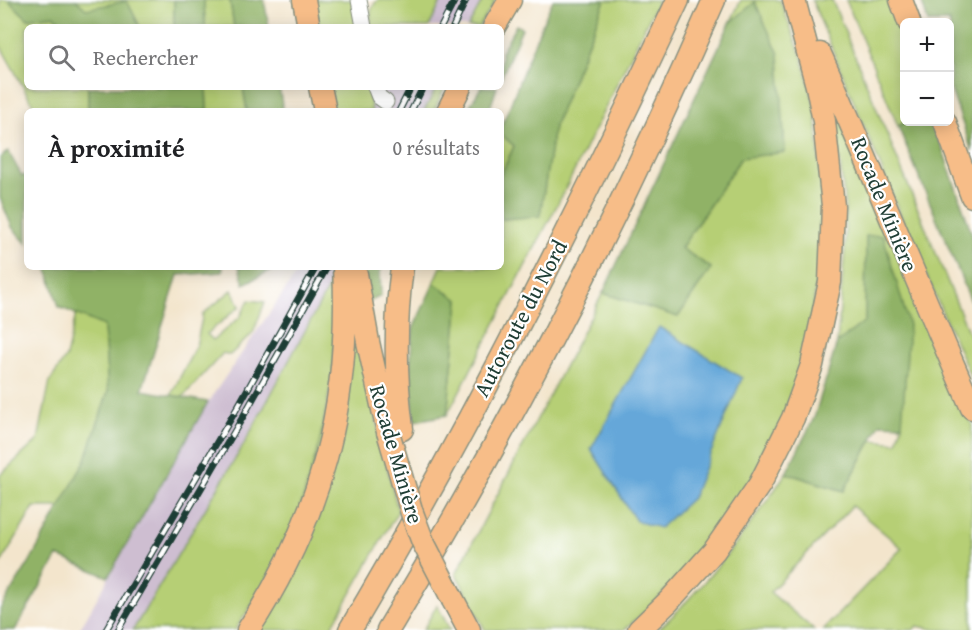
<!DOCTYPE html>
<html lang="fr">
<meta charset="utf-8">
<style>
body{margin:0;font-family:"Gentium Book Plus",serif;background:#f6f6f6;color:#202124}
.controls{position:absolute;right:18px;top:18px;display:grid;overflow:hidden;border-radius:9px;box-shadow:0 3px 15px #0003}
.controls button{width:54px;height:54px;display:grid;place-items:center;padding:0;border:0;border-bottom:2px solid #e0e0e0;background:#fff;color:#202124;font:30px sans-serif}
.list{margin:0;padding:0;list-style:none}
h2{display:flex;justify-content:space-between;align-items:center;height:78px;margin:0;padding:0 24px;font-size:26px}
h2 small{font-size:20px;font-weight:400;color:#757577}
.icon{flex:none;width:33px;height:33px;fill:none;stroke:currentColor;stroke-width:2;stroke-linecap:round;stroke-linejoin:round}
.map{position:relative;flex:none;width:972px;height:630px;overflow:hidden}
.search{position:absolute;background:#fff;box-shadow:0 3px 15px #0003;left:24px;top:24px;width:480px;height:66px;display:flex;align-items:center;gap:15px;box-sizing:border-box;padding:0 21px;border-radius:9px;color:#757577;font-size:22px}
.panel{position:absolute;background:#fff;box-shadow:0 3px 15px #0003;left:24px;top:108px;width:480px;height:162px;border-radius:9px}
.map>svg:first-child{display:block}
.industrial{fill:#cebed1}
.green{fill:#b6cf74;stroke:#6a8654;stroke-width:1.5}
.forest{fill:#90b266;stroke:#58784d;stroke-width:1.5}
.water{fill:#65a7d9;stroke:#427286;stroke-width:1.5}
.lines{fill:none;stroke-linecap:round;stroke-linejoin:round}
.minor-casing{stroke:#899180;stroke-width:17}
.highway-casing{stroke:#899180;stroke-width:25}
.minor{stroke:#fff;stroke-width:15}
.highway{stroke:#f7bd88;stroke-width:22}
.rail-casing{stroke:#1f3d34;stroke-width:7}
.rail{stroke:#fff;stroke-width:4.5;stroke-dasharray:14;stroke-linecap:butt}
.highway-bridge-casing{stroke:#899180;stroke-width:25;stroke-linecap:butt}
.highway-bridge{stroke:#f7bd88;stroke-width:22}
.labels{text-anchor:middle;stroke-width:4.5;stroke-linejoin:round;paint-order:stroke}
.street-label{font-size:22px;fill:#1f3d34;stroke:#fff}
</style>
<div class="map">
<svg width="972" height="630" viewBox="0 0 972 630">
<rect width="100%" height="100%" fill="#fff"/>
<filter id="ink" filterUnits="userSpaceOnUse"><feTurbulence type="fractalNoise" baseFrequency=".0167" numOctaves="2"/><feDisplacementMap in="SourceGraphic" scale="12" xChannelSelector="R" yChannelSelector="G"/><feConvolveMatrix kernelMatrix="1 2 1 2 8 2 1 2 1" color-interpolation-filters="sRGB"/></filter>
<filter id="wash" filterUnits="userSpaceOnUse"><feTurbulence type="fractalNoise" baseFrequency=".008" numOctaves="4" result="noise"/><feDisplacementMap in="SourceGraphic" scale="24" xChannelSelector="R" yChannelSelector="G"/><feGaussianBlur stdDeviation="1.35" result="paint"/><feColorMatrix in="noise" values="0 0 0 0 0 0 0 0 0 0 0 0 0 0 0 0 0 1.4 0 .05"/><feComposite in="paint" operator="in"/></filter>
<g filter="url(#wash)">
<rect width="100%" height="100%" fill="#f3e5cc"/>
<path class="industrial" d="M407,0H483L468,27H393Z
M368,87H437L424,111H367Z
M301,267H324L333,279L243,446L149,604L133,630H79L208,402Z"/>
<path class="green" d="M0,0H8L28,19L54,15L65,27H27V87H88V111H53L51,107L36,110L0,45Z
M76,0H174V27H140L127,1L86,10Z
M204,0H230L234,27H205Z
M314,0H352L357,27H319Z
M378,0H442L429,27H371C370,16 369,8 378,0Z
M483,0H496L479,27H468Z
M605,0H658L563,194L447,415L459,300L434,283L441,267H501V218L504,219L540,215L554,127Z
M741,0H780L803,60L816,112L823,215L812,319L802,366L780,425L751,481L706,546L654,603L624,630H485L456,574L603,293L678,316L711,268L681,248L741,158L756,3L730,23Z
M812,0H832L972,341V380L908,233Z
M846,0H891L904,41V90L903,91L904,122H906L898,126Z
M206,87H243L247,111H207Z
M330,87H368L372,111H334Z
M437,87H445L434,111H424Z
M842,115L932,337L972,424V630H937L917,626L913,630H823L902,548L852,506L770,592L814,630H658C708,583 748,530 786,473L844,491L872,440L897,443L902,425L866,237L865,321L837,343L845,248V207L835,118Z
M501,134L514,146L501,175Z
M333,279L335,325L333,374L310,490L262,590L235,630H133L243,446Z
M232,290L240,306L207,334L213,340L240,317L249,300L265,302L253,333L230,355L223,353L183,397L171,395L196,346L203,314Z
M76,314L104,326L108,392L86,460L60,507H34L0,565V475L38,440L50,381L66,357Z
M352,333H357L383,451L398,511L330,630H254L272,602Z
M437,605L450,630H423Z"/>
<path class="forest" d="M8,0H76L86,9L127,1L140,27H65L54,15L28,19Z
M174,0H204L205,27H174Z
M230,0H264L269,27H234Z
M553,0H605L554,127L540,216L504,219L501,218V175L514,146L501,134C501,122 507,114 511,103C524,68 537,34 553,0Z
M921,0H972V151L950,87V22H928Z
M755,2L779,54L785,152L741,158L681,248L711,268L678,317L603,293L730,23Z
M516,25L522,28L501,78V52Z
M88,87H206L207,111H88Z
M243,87H279L283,111H247Z
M481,87H497L489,111H467Z
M906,122H933L972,234V304L898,126Z
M8,151L22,176L27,175V244L12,227L0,198V158Z
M883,235L909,325L902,425L880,424L844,491L786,473L814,418L837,343L865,321L866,236Z
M47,267H223L222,272L178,275L142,390L208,402L108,577L58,556L15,630H0V609L29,563L86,459L108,392L104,326L59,307Z
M239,267H278L244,284Z
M363,267H383L380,271L381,296L369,302Z
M434,283L459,300L447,415L414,421L410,366L413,329Z"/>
<path class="water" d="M659,327L742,378L692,498L660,528L636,521L591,449Z"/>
</g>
<g filter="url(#ink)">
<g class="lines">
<g class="minor-casing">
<path id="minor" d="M359,0L364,27
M375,87L379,97L386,102"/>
</g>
<g class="highway-casing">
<path id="highway" d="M304,0L309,27
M901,0L909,22
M494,27L510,0
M820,54C873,171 920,291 972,408
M320,87L325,111
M448,111L460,87
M945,122L972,196
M356,274L368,342L388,432
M402,429C395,375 395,321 402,267
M453,600L469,630
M248,630C322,517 351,401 344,267
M350,630C471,427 578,214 678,0
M388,630C511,427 619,217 714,0
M639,630L669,601L714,551L760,484L793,418L812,365L830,282L833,206L824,121L817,86L794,0"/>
</g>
<use href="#minor" class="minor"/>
<use href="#highway" class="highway"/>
<g class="rail-casing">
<path id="rail" d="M441,27L455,0
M453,27L466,0
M399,111L411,87
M411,111L423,87
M106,630L236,410L316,267
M118,630L244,415L327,267"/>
</g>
<use href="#rail" class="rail"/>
<g class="highway-bridge-casing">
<path id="highway-bridge" d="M388,432L412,513L423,542L453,600"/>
</g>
<use href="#highway-bridge" class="highway-bridge"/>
</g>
</g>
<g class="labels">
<g class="street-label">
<text transform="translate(885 204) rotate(68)" y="8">Rocade Minière</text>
<text transform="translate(520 318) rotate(-62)" y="8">Autoroute du Nord</text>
<text transform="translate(397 454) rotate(74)" y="8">Rocade Minière</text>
</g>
</g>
</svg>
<div class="controls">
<button>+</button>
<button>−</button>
</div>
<div class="search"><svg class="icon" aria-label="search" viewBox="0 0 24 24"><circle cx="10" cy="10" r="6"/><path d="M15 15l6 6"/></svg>Rechercher</div>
<section class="panel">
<h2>À proximité<small>0 résultats</small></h2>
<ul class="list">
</ul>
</section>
</div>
